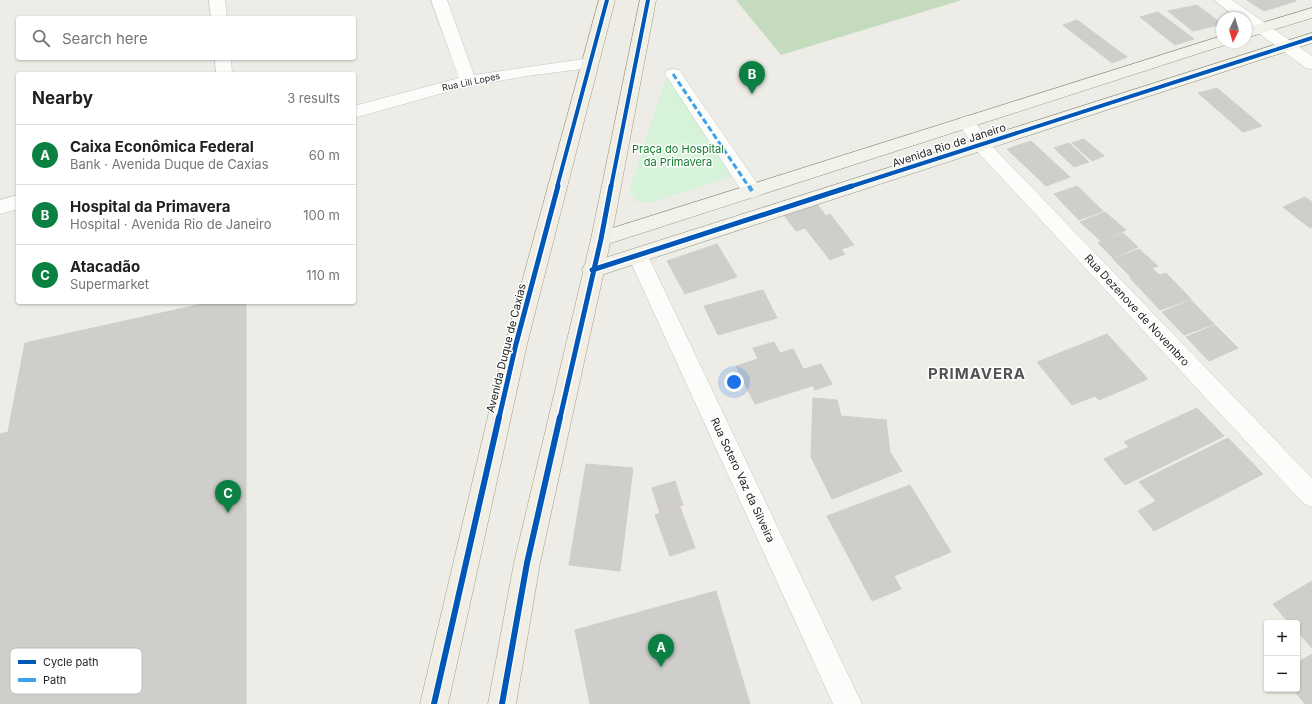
<!DOCTYPE html>
<meta charset="utf-8">
<style>
body{margin:0;font-family:Inter,sans-serif;background:#f2f2f2;color:#202124}
.controls{position:absolute;right:12px;bottom:12px;display:grid;overflow:hidden;border-radius:4px;box-shadow:0 1px 3px #0004}
.controls button{width:36px;height:36px;display:grid;place-items:center;padding:0;border:0;border-bottom:1px solid #e0e0e0;background:#fff;color:#202124;font:20px sans-serif}
.compass{position:absolute;left:1216px;top:12px;width:36px;height:36px;border-radius:50%;background:#fff;box-shadow:0 1px 3px #0004;rotate:185deg}
.you{position:absolute;left:734px;top:382px;width:14px;height:14px;margin:-10px;border:3px solid #fff;border-radius:50%;background:#1a73e8;box-shadow:0 0 0 6px #1a73e833}
.badge{display:grid;place-items:center;width:26px;height:26px;border-radius:50%;background:#0b8043;color:#fff;font-size:13px;font-weight:700}
.pin{position:absolute;translate:-50% -33px;filter:drop-shadow(0 1px 2px #0008)}
.pin::after{content:'';position:absolute;top:21px;width:14px;height:12px;background:inherit;clip-path:polygon(0 0,100% 0,50% 100%)}
.list{margin:0;padding:0;list-style:none}
h2{display:flex;justify-content:space-between;align-items:center;height:52px;margin:0;padding:0 16px;font-size:17px}
h2 small{font-size:13px;font-weight:400;color:#757577}
.list li{display:grid;grid-template-columns:26px 1fr auto;gap:12px;align-items:center;box-sizing:border-box;height:60px;padding:0 16px;border-top:1px solid #e0e0e0}
.list b{display:block;font-size:15px;white-space:nowrap}
.list p{margin:0;font-size:13px;white-space:nowrap;color:#757577}
.list em{font-size:13px;font-style:normal;color:#757577}
.icon{flex:none;width:22px;height:22px;fill:none;stroke:currentColor;stroke-width:2;stroke-linecap:round;stroke-linejoin:round}
.map{position:relative;flex:none;width:1312px;height:704px;overflow:hidden}
.search{position:absolute;background:#fff;box-shadow:0 1px 3px #0004;left:16px;top:16px;width:340px;height:44px;display:flex;align-items:center;gap:10px;box-sizing:border-box;padding:0 14px;border-radius:4px;color:#757577;font-size:15px}
.panel{position:absolute;background:#fff;box-shadow:0 1px 3px #0004;left:16px;top:72px;width:340px;height:232px;border-radius:4px}
.map>svg:first-child{display:block}
.forest{fill:#c4dbbd}
.park{fill:#d6f3da}
.building{fill:#cfceca;stroke:#d0cec9}
.lines{fill:none;stroke-linecap:round;stroke-linejoin:round}
.street-casing{stroke:#c5c5c3;stroke-width:1}
.secondary-casing{stroke:#919680;stroke-width:1}
.primary-casing{stroke:#a39d84;stroke-width:1}
.street{fill:#fcfcfb;fill-rule:evenodd}
.secondary{fill:#f1f3ea;fill-rule:evenodd}
.primary{fill:#f0eee5;fill-rule:evenodd}
.quiet-far1{stroke:#3da2ea;stroke-width:3;stroke-dasharray:6 3;stroke-linecap:butt}
.quiet{stroke:#3da2ea;stroke-width:4;stroke-dasharray:8 4;stroke-linecap:butt}
.cycleway-far2-casing{stroke:#fff;stroke-width:6}
.cycleway-far1-casing{stroke:#fff;stroke-width:8}
.cycleway-casing{stroke:#fff;stroke-width:8}
.cycleway-far2{stroke:#0057b8;stroke-width:4}
.cycleway-far1{stroke:#0057b8;stroke-width:5}
.cycleway{stroke:#0057b8;stroke-width:6}
.labels{text-anchor:middle;stroke-width:3;stroke-linejoin:round;paint-order:stroke}
.far-street-label{font-size:9px;fill:#1e1e1e;stroke:#fff}
.street-label{font-size:11px;fill:#1e1e1e;stroke:#fff}
.park-label{font-size:11px;fill:#0f7a28;stroke:#fff}
.district-label{font-size:15px;font-weight:bold;letter-spacing:1px;fill:#515151;stroke:#fff}
.key{fill:#fff;stroke:#bcbcbc;stroke-width:1}
.key-label{font-size:11px;fill:#1e1e1e}
</style>
<div class="map">
<svg width="1312" height="704" viewBox="0 0 1312 704">
<rect width="100%" height="100%" fill="#edece7"/>
<path class="forest" d="M736,0H962L781,55Z"/>
<path class="park" d="M668,72L733,176L649,203L637,202L630,193L632,182Z"/>
<path class="building" d="M1247,0H1295L1296,1L1264,11Z
M1197,5L1222,24L1193,31L1168,11Z
M1158,12L1194,39L1175,45L1140,17Z
M1077,20L1127,57L1112,63L1063,25Z
M1217,88L1262,126L1243,132L1198,93Z
M1084,139L1104,156L1092,161L1072,143Z
M1031,141L1070,177L1046,186L1007,149Z
M1069,143L1089,162L1074,167L1054,148Z
M1077,186L1103,211L1079,220L1054,194Z
M1305,197L1312,202V227L1310,228L1283,207Z
M817,204L826,216L830,214L854,245L841,249L845,254L830,260L805,228L796,231L784,215Z
M1105,212L1126,230L1101,241L1080,222Z
M1123,233L1138,247L1113,258L1098,243Z
M717,244L737,277L685,294L667,261Z
M1139,249L1158,266L1131,277L1113,259Z
M1153,269L1159,275L1166,273L1191,299L1160,310L1130,278Z
M763,290L777,318L718,335L704,306Z
M1191,300L1214,324L1184,335L1162,312Z
M211,302H246V704H0V434L8,432L25,343Z
M1215,325L1238,348L1209,361L1186,337Z
M1107,334L1148,379L1099,400L1095,396L1072,405L1037,362Z
M774,342L780,353L793,349L812,386L755,404L736,366L758,359L753,348Z
M821,364L832,384L815,390L804,369Z
M813,398L837,400L841,416L886,420L890,452L902,471L832,499L811,457Z
M1197,408L1224,436L1125,485L1104,459L1129,447L1124,442Z
M1228,438L1263,474L1154,531L1138,511L1156,501L1139,482Z
M586,464L633,468L620,571L569,565Z
M675,481L683,505L660,513L652,488Z
M910,485L951,552L894,576L901,589L872,601L827,516Z
M680,507L695,548L670,556L655,515Z
M1312,581V648L1297,631V623H1289L1273,604Z
M716,591L750,704H590L575,630Z
M1312,654V704H1305L1293,689H1297V663Z"/>
<g class="lines">
<g class="street-casing">
<path id="street" d="M209,0H225L227,18H211Z
M431,0H447L474,75L590,58L596,59L598,63L596,67L590,68L534,75L468,86L354,118V106L459,78Z
M1214,0H1232L1312,56V69L1306,68L1246,24V18H1237Z
M215,58H231L232,74H216Z
M673,69L679,70L759,186L761,191L759,196L752,198L745,196L665,74L667,70Z
M967,116L973,118L987,141L1312,478V507L1303,503L975,149L958,122L961,118Z
M18,195V209L0,214V200Z
M638,248L645,250L648,256L862,704H833L628,256L631,250Z"/>
</g>
<g class="secondary-casing">
<path id="secondary" d="M1312,8V18L1246,38V28Z
M1312,33V43L592,278L585,276L582,270L585,264L592,262Z
M1222,36V42H1229L1228,44L608,244L601,247L594,244L591,239L594,234Z"/>
</g>
<g class="primary-casing">
<path id="primary" d="M599,0H615L527,344L448,704H420L505,344Z
M640,0H656L611,239L540,563L516,704H488L514,563L591,239Z"/>
</g>
<use href="#street" class="street"/>
<use href="#secondary" class="secondary"/>
<use href="#primary" class="primary"/>
<path class="quiet-far1" d="M673,74L749,187"/>
<path class="quiet" d="M749,186L752,191"/>
<g class="cycleway-far2-casing">
<path id="cycleway-far2" d="M557,187L607,0
M611,187L648,0
M849,187L1312,38"/>
</g>
<g class="cycleway-far1-casing">
<path id="cycleway-far1" d="M592,270L852,186
M499,418L516,344L558,186
M560,418L601,239L611,186"/>
</g>
<g class="cycleway-casing">
<path id="cycleway" d="M434,704L499,417
M502,704L527,563L560,417"/>
</g>
<use href="#cycleway-far2" class="cycleway-far2"/>
<use href="#cycleway-far1" class="cycleway-far1"/>
<use href="#cycleway" class="cycleway"/>
</g>
<g class="labels">
<g class="far-street-label">
<text transform="translate(471 82) rotate(-12)" y="3">Rua Lili Lopes</text>
</g>
<g class="street-label">
<text transform="translate(949 145) rotate(-18)" y="4">Avenida Rio de Janeiro</text>
<text transform="translate(1137 310) rotate(47)" y="4">Rua Dezenove de Novembro</text>
<text transform="translate(506 348) rotate(-76)" y="4">Avenida Duque de Caxias</text>
<text transform="translate(743 480) rotate(65)" y="4">Rua Sotero Vaz da Silveira</text>
</g>
<g class="park-label">
<text x="678" y="153">Praça do Hospital<tspan x="678" dy="13">da Primavera</tspan></text>
</g>
<g class="district-label">
<text x="977" y="379">PRIMAVERA</text>
</g>
</g>
<rect x="10" y="648" width="132" height="46" rx="6" class="key"/>
<rect x="18" y="660" width="18" height="4" fill="#0057b8"/>
<rect x="18" y="678" width="18" height="4" fill="#3da2ea"/>
<g class="key-label">
<text x="43" y="666">Cycle path</text>
<text x="43" y="684">Path</text>
</g>
</svg>
<div class="controls">
<button>+</button>
<button>−</button>
</div>
<svg class="compass" viewBox="-18 -18 36 36"><path d="M0-13l5 13h-10z" fill="#e53935"/><path d="M0 13l5-13h-10z" fill="#757577"/></svg>
<div class="you"></div>
<div class="pin badge" style="left:661px;top:667px">A</div>
<div class="pin badge" style="left:752px;top:94px">B</div>
<div class="pin badge" style="left:228px;top:513px">C</div>
<div class="search"><svg class="icon" aria-label="search" viewBox="0 0 24 24"><circle cx="10" cy="10" r="6"/><path d="M15 15l6 6"/></svg>Search here</div>
<section class="panel">
<h2>Nearby<small>3 results</small></h2>
<ul class="list">
<li><span class="badge">A</span><div><b>Caixa Econômica Federal</b><p>Bank · Avenida Duque de Caxias</p></div><em>60 m</em></li>
<li><span class="badge">B</span><div><b>Hospital da Primavera</b><p>Hospital · Avenida Rio de Janeiro</p></div><em>100 m</em></li>
<li><span class="badge">C</span><div><b>Atacadão</b><p>Supermarket</p></div><em>110 m</em></li>
</ul>
</section>
</div>
